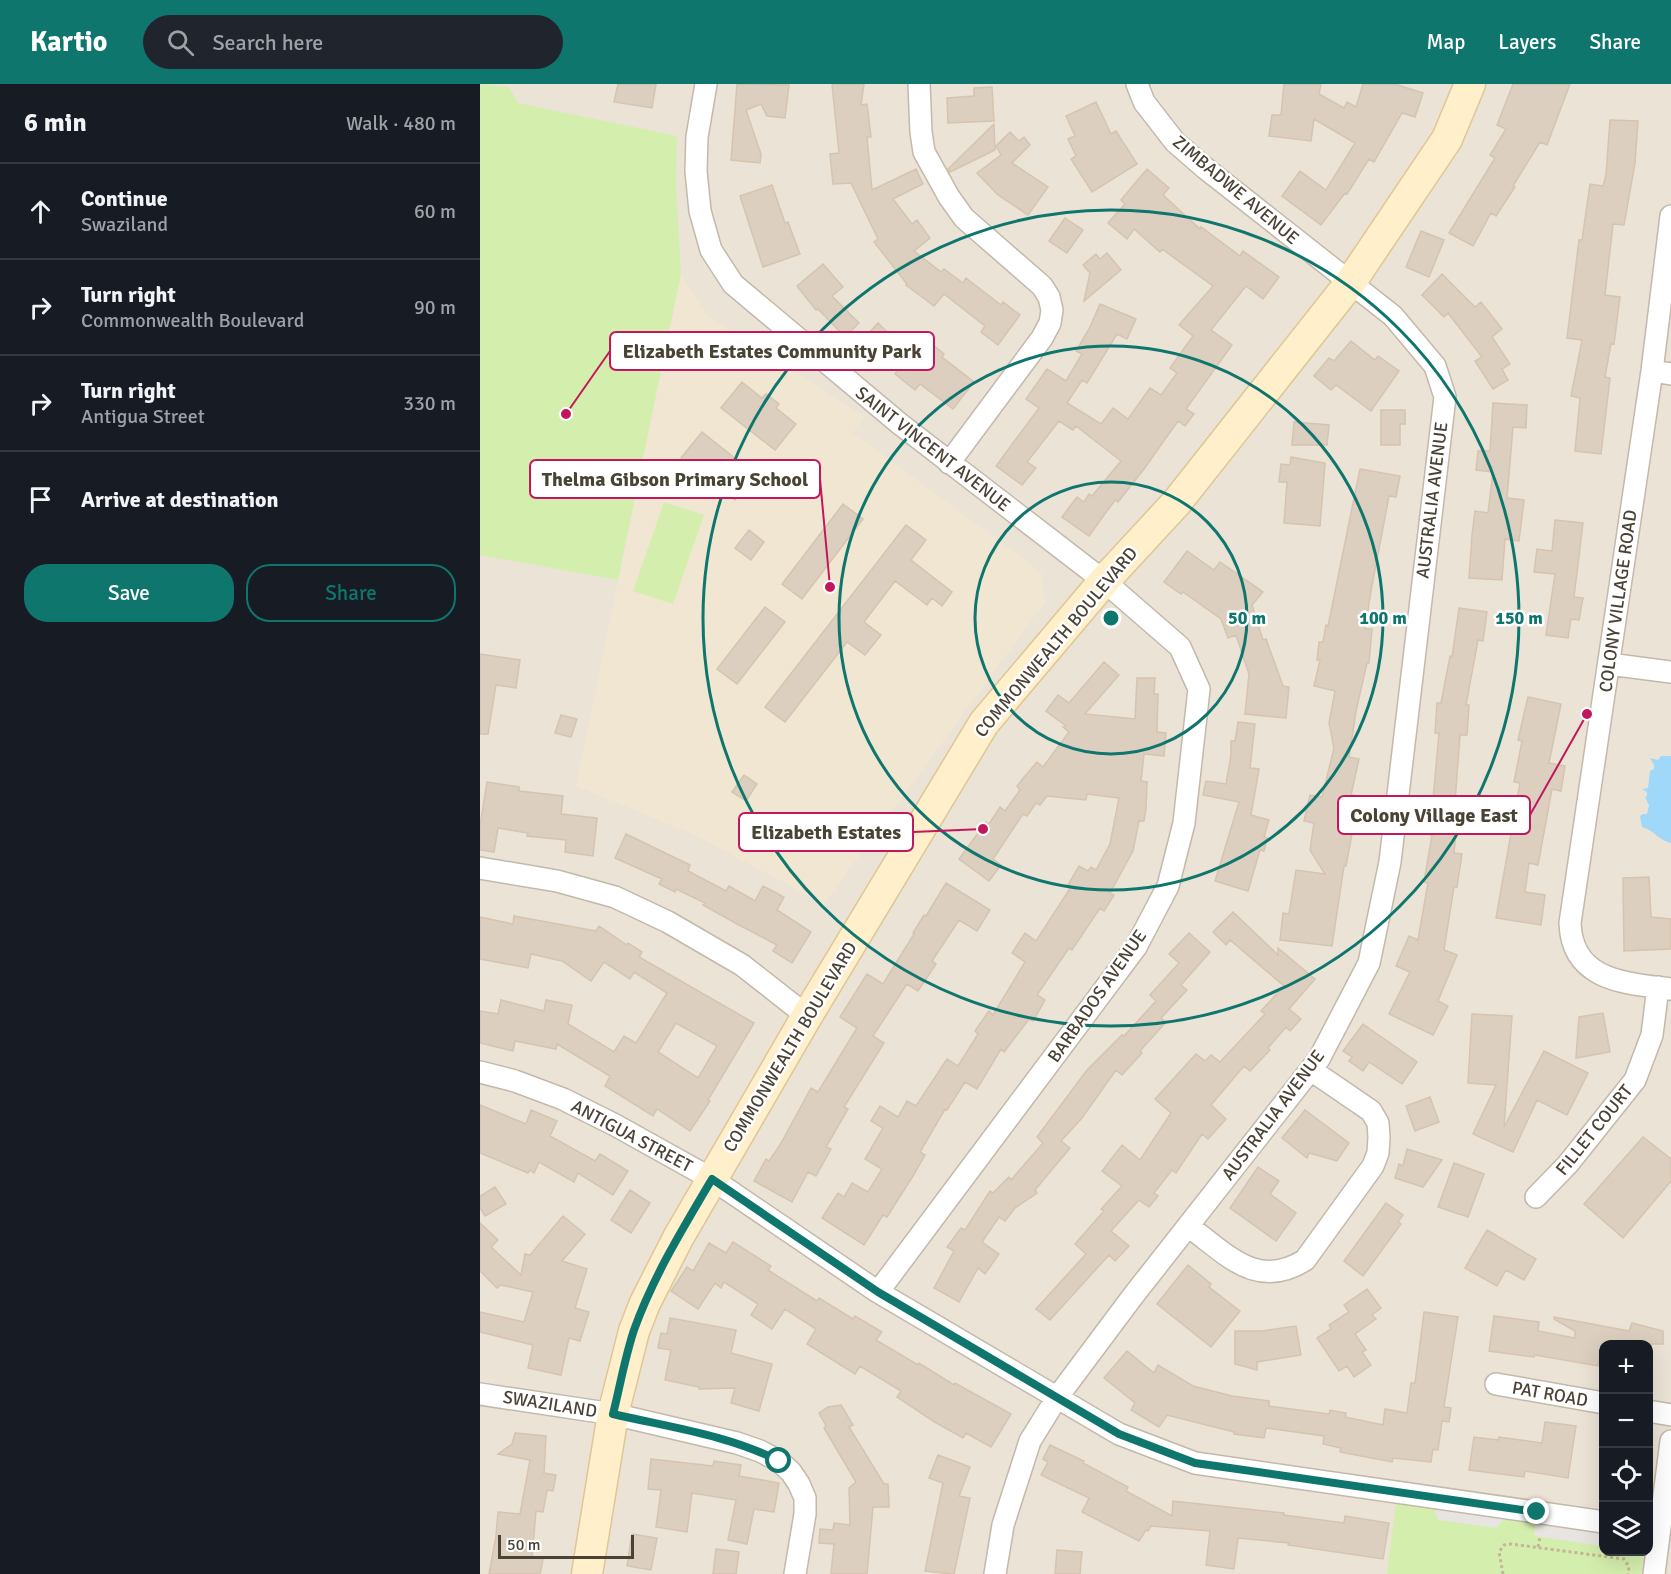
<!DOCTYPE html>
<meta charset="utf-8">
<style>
body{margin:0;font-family:Signika,sans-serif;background:#20242c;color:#f1f3f6}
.controls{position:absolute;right:18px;bottom:18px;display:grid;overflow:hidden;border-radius:12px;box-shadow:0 6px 24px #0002}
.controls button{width:54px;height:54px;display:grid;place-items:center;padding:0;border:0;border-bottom:2px solid #363941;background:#171b24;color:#f1f3f6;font:30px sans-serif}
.scale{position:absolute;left:18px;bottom:15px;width:136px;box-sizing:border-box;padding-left:6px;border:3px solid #4b4236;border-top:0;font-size:16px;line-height:21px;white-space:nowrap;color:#4b4236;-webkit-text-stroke:4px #fff;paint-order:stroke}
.stop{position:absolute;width:18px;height:18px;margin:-14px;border:4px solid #0f766e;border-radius:50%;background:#fff}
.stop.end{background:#0f766e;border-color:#fff;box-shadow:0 2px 6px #0008}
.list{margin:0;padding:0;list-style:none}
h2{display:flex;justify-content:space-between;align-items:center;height:78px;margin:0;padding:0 24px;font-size:26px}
h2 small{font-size:20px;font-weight:400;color:#9ea1a6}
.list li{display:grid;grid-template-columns:39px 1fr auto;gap:18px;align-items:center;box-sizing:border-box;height:96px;padding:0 24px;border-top:2px solid #363941}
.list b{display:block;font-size:22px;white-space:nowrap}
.list p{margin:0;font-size:20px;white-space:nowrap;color:#9ea1a6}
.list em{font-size:20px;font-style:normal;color:#9ea1a6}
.actions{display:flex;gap:12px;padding:18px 24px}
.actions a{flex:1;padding:14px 0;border:2px solid #0f766e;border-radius:24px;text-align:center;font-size:21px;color:#0f766e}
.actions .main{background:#0f766e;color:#fff}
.icon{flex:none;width:33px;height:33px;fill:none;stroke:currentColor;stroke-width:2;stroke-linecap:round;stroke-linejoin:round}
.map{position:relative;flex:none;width:1191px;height:1490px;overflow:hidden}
header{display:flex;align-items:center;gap:36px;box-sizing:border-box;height:84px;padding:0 30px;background:#0f766e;color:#fff}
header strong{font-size:28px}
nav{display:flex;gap:33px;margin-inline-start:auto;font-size:21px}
.search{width:420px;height:54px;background:#20242c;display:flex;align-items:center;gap:15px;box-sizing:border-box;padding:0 21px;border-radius:33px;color:#9ea1a6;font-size:22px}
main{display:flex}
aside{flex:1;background:#171b24}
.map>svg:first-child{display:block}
.residential{fill:#ebe3d6;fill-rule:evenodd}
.education{fill:#f1e6d1}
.green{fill:#d4efad}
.parking{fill:#e7e4e1}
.water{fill:#9fd8f9}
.building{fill:#dccfbf;stroke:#d5c4af;stroke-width:1.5;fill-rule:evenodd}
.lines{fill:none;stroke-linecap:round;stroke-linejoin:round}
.street-casing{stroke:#c3b9aa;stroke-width:24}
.secondary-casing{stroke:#dec795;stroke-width:33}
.path{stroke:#c6b499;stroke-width:3;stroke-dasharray:3 3;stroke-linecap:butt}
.street{stroke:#fff;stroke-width:21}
.secondary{stroke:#ffefca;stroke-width:30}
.route{stroke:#0f766e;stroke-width:8}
.ring{fill:none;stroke:#0f766e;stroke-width:3}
.labels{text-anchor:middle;stroke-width:5;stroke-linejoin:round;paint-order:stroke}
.street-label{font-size:18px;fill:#4b4236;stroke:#fff}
.centre{fill:#0f766e;stroke:#fff;stroke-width:3}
.ring-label{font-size:18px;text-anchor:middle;font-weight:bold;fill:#0f766e;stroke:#fff;stroke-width:5;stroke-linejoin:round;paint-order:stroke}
.leader{fill:none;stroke:#c2185b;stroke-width:2}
.callout-dot{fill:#c2185b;stroke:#fff;stroke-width:2}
.callout{fill:#fff;stroke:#c2185b;stroke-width:2}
.callout-label{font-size:20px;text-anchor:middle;font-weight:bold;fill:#4b4236}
</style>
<header>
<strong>Kartio</strong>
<div class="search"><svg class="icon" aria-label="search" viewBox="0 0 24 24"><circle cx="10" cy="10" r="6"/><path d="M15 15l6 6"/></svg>Search here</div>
<nav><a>Map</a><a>Layers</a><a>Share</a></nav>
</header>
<main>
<aside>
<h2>6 min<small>Walk · 480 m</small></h2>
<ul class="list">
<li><svg class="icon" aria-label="ahead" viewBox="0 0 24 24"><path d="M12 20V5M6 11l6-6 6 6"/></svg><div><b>Continue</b><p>Swaziland</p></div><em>60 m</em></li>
<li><svg class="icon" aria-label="right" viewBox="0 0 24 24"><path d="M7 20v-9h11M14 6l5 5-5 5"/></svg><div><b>Turn right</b><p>Commonwealth Boulevard</p></div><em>90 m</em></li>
<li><svg class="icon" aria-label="right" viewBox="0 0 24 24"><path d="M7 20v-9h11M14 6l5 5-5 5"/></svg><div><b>Turn right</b><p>Antigua Street</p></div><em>330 m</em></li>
<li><svg class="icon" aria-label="arrive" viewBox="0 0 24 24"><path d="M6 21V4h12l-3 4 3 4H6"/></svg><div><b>Arrive at destination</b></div></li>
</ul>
<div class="actions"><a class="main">Save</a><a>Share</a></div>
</aside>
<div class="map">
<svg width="1191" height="1490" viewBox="0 0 1191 1490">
<rect width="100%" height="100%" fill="#f6f1e9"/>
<path class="residential" d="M0,0H1191V1490H0ZM1124,1260H1168V1468H1124Z"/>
<path class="education" d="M201,190L226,231L384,333L373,349L561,488L565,518L344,820L213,750L96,702Z"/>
<path class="green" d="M0,0L29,3L38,19L197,52L196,101L201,189L138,496L0,471Z
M184,418L224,431L193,520L153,507Z
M916,1418L1123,1445L1124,1468H1164L1161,1490H907Z"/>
<path class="parking" d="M951,1413L1033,1425L1016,1444L958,1436Z
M1057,1428L1123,1438V1462L1054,1452Z"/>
<path class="water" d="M1181,672H1191V759C1179,757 1174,746 1162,743L1160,732L1163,730H1167L1169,721L1165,713L1167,712V708L1162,705L1168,704L1170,687L1174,685V681L1170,674L1178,676Z"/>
<path class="building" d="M138,0H176L172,24L134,18Z
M257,0L309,1L305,34L287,32L281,20L266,26L281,70L280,79L251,76Z
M352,0H384L381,21L387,20L391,53H387L392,106L436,85L443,100L413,115L432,140L437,136L450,154L434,167L461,188L464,185L483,199L486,194L521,221L523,218L540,231L518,261L501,248L505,242L464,210L454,222L426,201L427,200L394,158L398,155L371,99L353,100L350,70L359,69Z
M804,0H841L839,10L864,24L867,18L876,23L883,0H915L943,9L935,33L922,29L894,78L889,75L867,110L865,109L841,141L802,112L820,87L846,106L875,59L834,35L831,57L789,52L792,31H801Z
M1033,0H1090L1067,61L1060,58L1033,102L1035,103L1016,132L1011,129L993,162L969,149L1015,74L1010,71L1026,45L1017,41Z
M512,3L514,37L468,39L467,14L494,12V4Z
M616,18L631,50L636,47L657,80L612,108L591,75L596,72L588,55L595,52L586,32Z
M1130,36L1158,37L1155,79L1144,141L1133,140L1125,211L1140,213L1134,260L1131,259L1125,293L1130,294L1121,370L1095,367L1100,314L1091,312L1102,256L1087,254L1099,156H1102L1110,100L1123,102L1126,91Z
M514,40L515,66L470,88L468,85Z
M530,48L539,57L544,53L550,61L532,79L568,103L548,131L518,111L497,89L521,71L516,62Z
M667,85L689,104L683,111L720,145L721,143L760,172L763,167L799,193L783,215L766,202L731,246L752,261L706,325L714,330L705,342L698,337L664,385L638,418L635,416L609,452L582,433L597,413L604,418L609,410L612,412L641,377L596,342L593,346L579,337L547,378L556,384L542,401L516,382L559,324L546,315L567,285L586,297L602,270L596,267L609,245L620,220L656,235L647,255L637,250L607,299L602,296L587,319L621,340L633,324L648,335L670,304L681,311L697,289L690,284L713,252L699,241L733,202L682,165L680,168L654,145L647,155L628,139L645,120L641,116Z
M292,101L305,139L308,138L320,170L283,183L260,112Z
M585,134L603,146L587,169L569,157Z
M941,147L964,156L949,193L926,183Z
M627,169L641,186L604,217L610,189L603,181L616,170L620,175Z
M343,180L363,203L352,212L379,239L365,253L338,225L336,226L317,202Z
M962,190L995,223L1001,218L1022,245L1012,253L1030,280L1022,285L1028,296L1013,305L995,277L1002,273L968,229L964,233L942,211Z
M398,239L431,271L437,264L445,270L453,261L464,270L462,273L494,298L473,325L440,300L435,306L415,290L419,285L386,252Z
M871,257L895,276L898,272L919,287L891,327L856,301L851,306L834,292L849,274L854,277Z
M262,298L282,314L286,310L299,320L296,324L316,340L295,366L241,324Z
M1013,319L1047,321L1046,344L1033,343L1027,414L1044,416L1039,457L1025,455L1022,496L989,494L992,451L995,427L1008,429L1013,388L996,386L998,367H1010Z
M901,326H925V340H920V361H901Z
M814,338L849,341L847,361H812Z
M222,348L276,391L255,416L235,400L232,404L218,394L221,390L201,374Z
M811,373L845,379L840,442L804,439L807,398H799L801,380L810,381Z
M880,385L920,392L916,413L909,412L891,507L885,545H892L889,579H887L876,627L869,673L879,675L871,711L879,712L866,782H864L852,862L800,856L803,829L809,830L816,786L845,790L830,766L834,739L824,737L830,711L842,713L854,664L849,639L855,607L834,602L840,576H837L839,558H843L846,541L848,542Z
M363,420L383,435L322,515L302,500Z
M1075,436L1103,439L1094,513L1103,514L1099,536L1091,535L1088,554L1066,551L1075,490L1054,488L1057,465L1072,467Z
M426,441L446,456L431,476L472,508L462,522L452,514L447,521L415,497L384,538L401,551L385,571L367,558L305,638L285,623Z
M269,446L284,458L271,476L255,464Z
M707,467L734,486L740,478L783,508L772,521L783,556L786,555L803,602L809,603L806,634L765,630L769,590L756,551L748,554L741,535L703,508L701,510L684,498Z
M285,523L305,538L257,600L237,585Z
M979,524L1007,528L1003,557L998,556L986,621H989L987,651H980L975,718H979L974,769L982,770L977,803H974L964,866L977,871L958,917L968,922L953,951L909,930L930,888L916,882L929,852L938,856L948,799L944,798L952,751L947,750L950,715L953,716L959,649H955L957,619H961L970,572L972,573Z
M0,570L40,576L36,604L16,601L8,650H0Z
M624,578L639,591L605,630L655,635L657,594H675L674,610H678L677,648L686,649L684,672L664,670L661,697L667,698L666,725L664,737H659L653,767L630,809L634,811L624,827L620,824L592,866L589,864L557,911L565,916L553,937L549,935L524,968L521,965L497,1005L485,998L467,1026L465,1025L440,1068L445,1071L433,1092L407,1133L403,1131L384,1161L342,1134L358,1109L364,1113L372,1099L388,1108L402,1085L385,1075L403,1044L391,1037L400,1022L418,1033L427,1017L436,1022L467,975L478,982L498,950L495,947L509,927L513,931L545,878L532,869L545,849L556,857L591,803L588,801L599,782L608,787L611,783L616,786L630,760L639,714L607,710L606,716L567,712L560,721L556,719L547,732L543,730L513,775L521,781L509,797L479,775L506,738L509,740L520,723L525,727L540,706L537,702L545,692L557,678L563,683L589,648L583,643L586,642L566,627L578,611L589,619Z
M1048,613L1081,620L1069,679L1085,682L1081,707L1072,705L1058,781L1049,779L1045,808L1065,811L1061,841L1016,834L1040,699L1034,698L1042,657L1038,656Z
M81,631L97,635L91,653L75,649Z
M758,638L775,640L770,684L779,685L771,731L789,736L784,753L787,754L784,767L780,766L768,807L735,797L759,718L723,711L726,697L746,700L751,671V657H755Z
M264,691L277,700L266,717L252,708Z
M7,698L39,703V707L83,712L81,730L117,734L113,772L85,768L86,756L47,752L48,749L18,744L14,768L0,766V742Z
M146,750L210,781L208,787L246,807L249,802L275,817L283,802L304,813L297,826L331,848L312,879L293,867L297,861L259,841L223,821L225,819L196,805L195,808L179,800L182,795L135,774Z
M1169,793L1171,833L1191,835V865L1144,867L1143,794Z
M466,799L510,826L497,847L479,836L452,877L456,880L438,907L427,900L393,952L404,959L364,1023L368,1025L346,1063L351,1065L336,1092L328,1088L312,1118L274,1097L286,1075L289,1077L300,1061L331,1004L338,1008L377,944L360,933L387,890L403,900L434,850L433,849L444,831L446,832Z
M753,828L798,871V864L835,895L809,925L821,935L810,947L806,943L788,964L790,966L770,987L764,982L731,1021L746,1035L728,1055L722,1050L696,1089L692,1086L674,1109L678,1112L669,1123L659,1116L631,1147L649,1162L635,1177L629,1171L570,1236L556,1225L606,1170L595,1160L624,1127L621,1125L642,1102L622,1087L642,1061L660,1076L691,1029L675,1015L716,970L725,977L731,971L740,978L785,930L781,927L804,902L750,856L746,861L733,848Z
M34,832L116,847L119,842L147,861L148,859L162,868L159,873L274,939L228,1016L230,1017L210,1047L177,1025L173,1032L125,1002L130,992L77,960L76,965L35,957L33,967L0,959V927L18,930L21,916L64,927L66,916L92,921L88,940L134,968L144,952L156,959L187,909L154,888L150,895L124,878L111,897L82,877L51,870L48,884L0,875V833L33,840ZM196,939L237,962L218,994L178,968Z
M709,849L730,868L701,901L707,906L681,934L686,938L660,967L662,969L642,991L636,986L602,1034L581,1057L590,1064L555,1106L557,1109L535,1124L525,1137L519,1133L502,1158L519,1170L505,1190L498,1184L479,1218L454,1204L474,1167L467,1163L481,1144L485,1146L510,1107L513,1109L529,1093L531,1096L563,1059L557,1053L607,986L642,951L644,952L676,917L670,911L699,879L689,870Z
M1123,929L1130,968L1096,974L1099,933Z
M992,930L1032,932L1024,1043L1064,967L1108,989L1087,1031L1057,1016L1033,1068L993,1050L1016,1001L988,999Z
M883,940L937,978L922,1000L889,978L883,987L869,977L872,973L863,967Z
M950,1013L959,1038L935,1047L926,1022Z
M0,1021L46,1040L51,1026L77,1037L70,1052L115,1077L120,1070L148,1087L133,1111L98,1089L94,1098L59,1078L54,1089L50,1086L48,1089L0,1069Z
M825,1026L869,1059L857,1077L829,1069L827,1074L802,1054Z
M1163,1053L1191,1075V1097L1143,1154L1104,1120Z
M927,1065L962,1076L943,1103L915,1094L919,1080L923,1082Z
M974,1079L1004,1090L988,1133L958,1123Z
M778,1083L799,1097L790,1110L816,1129L796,1157L750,1124Z
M15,1103L26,1120L5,1132L0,1124V1112Z
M150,1106L170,1119L151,1149L131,1136Z
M906,1119L923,1131L918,1138L921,1140L883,1192L864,1177Z
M83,1132L105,1150L82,1177L107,1185L95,1224L109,1228L100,1257L89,1254L81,1291L48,1284L53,1261L0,1248V1228L44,1238L53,1208L21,1201L17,1204L0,1187V1139L18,1156L11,1163L41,1191L45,1170L50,1171Z
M1007,1146L1056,1175L1044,1196L1026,1186L1017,1202L985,1184Z
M253,1158L291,1182L288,1186L337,1217L339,1214L373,1235L375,1232L402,1248L396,1256L438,1281L439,1279L474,1301L475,1299L531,1330L511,1363L486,1349L483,1354L453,1337L417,1313L421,1307L380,1282L375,1290L327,1260L336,1245L305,1225L292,1245L271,1231L278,1220L244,1198L241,1204L235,1199L218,1225L191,1207L207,1183L213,1187L229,1159L246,1169Z
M708,1181L731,1200L729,1203L760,1227L731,1263L677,1220Z
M887,1205L901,1224L892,1231L896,1235L875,1250L886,1266L882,1268L891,1281L874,1293L867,1282L859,1287L837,1254L851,1245L849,1241L869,1228L864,1221Z
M944,1228L978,1233L964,1323L971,1324L969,1338L962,1337L958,1366L953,1365L951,1378L913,1374L912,1378L860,1368L861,1364L843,1360L844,1352L786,1344L784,1354L754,1350V1348L687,1331L679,1343L651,1326L655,1319L624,1294L647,1267L674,1289L678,1281L713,1302L752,1312L789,1317V1322L849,1330L850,1326L866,1329L865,1333L903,1341L905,1325L927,1329L931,1299H935Z
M1014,1232L1059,1238L1058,1247L1095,1254V1247L1074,1235V1233L1149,1247L1152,1239L1183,1247V1260H1122L1118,1282L1055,1271L1054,1273L1009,1267Z
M190,1234L256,1246L251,1269L292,1280L279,1327L251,1319L255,1304L219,1305V1303L185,1296L191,1266L178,1264L181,1249L187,1250Z
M816,1242L821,1271L777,1278V1286L755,1280V1247H782Z
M361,1321L373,1341L369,1343L404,1400H408L409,1423H393L387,1490H351L354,1460L339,1459L340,1445L353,1446L354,1439L370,1441L369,1404L376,1398L344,1344L346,1342L339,1329L348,1323Z
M1065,1338L1096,1342L1088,1394L1045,1387L1044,1393L989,1386L994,1353L1018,1356L1019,1353L1062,1359Z
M35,1349L66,1352L64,1389L76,1391L73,1407L67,1406L63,1428L56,1427L52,1473L63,1475L60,1490H9L16,1452L18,1428L40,1430L50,1376L18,1370L32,1360Z
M570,1361L604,1377L603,1379L648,1403L646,1407L692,1432L693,1417L804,1429V1431L864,1439L865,1432L909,1439L903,1475L808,1461L809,1459L758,1454L754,1485L726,1481L730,1447L671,1442L668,1447L666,1446L659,1457L602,1428L609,1414L561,1391L568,1378L563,1375Z
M458,1371L490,1383L479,1412L490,1414L474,1490L445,1487L463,1399L449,1394Z
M171,1375L233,1382L234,1377L261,1381L259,1392L299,1399L294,1428L274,1425L267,1460L248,1456L256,1416L212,1409L207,1448L176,1443L181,1406L168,1405Z
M152,1450L177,1454L171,1486L147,1482Z
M236,1465L259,1468L256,1490H233Z
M577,1466L602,1468L600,1490H575Z"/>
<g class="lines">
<g class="street-casing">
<path id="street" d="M226,0L217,53L216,87L220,127L231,166L253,200L420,340L624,497L700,563L719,605L704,739L688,802L656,863L398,1208
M439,0L441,48L444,68L469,113L484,134L562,202L569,213L572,226L570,239L562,254L469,379
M1191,132L1172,287L1090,839C1092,897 1145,899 1191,905
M1172,287L1191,290
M1129,580L1191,588
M0,784L77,797L135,813L188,838L262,881L327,932
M0,988L35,997L83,1015L135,1041L232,1095L398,1208L639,1350L715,1379L1124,1438
M1056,1113L1088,1080L1155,996L1172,951L1178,903
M708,1142C746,1169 776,1207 825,1176L893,1082L898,1069L899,1053L898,1039L891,1027L831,986
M1016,1300L1124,1319
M0,1310L133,1330L257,1359L280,1367L299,1377L311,1388L319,1400L325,1414V1430L315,1490
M1168,1327L1191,1331
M515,1490L523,1441L550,1357L576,1315L653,1212L839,975L889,879L910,778L965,313L955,282L913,232L725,84L695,58L664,18L657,0
M1174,1490L1191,1357"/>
</g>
<g class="secondary-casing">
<path id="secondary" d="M107,1490L133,1330L154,1247L165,1219L198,1154L327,932L504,639L624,497L697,418L870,199L967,55L990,0"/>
</g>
<path class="path" d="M1058,1463L1060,1453
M1023,1490L1019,1468L1024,1461L1031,1460L1144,1475L1149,1483L1148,1490"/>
<use href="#street" class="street"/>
<use href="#secondary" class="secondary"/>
</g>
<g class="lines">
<path class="route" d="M299,1377C249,1351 188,1343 133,1330C140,1302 145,1273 154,1246C173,1193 203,1144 232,1095L398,1208L639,1350L715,1379L1057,1428"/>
</g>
<g class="ring">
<circle cx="631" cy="534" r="136"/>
<circle cx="631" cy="534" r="272"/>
<circle cx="631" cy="534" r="408"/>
</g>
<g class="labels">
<g class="street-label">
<text transform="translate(756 106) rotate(40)" y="6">ZIMBADWE AVENUE</text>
<text transform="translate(453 365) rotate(38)" y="6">SAINT VINCENT AVENUE</text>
<text transform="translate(952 416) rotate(-83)" y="6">AUSTRALIA AVENUE</text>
<text transform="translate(1138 517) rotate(-82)" y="6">COLONY VILLAGE ROAD</text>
<text transform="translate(576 558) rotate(-50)" y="6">COMMONWEALTH BOULEVARD</text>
<text transform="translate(617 912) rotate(-55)" y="6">BARBADOS AVENUE</text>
<text transform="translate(310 963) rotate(-59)" y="6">COMMONWEALTH BOULEVARD</text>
<text transform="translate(793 1031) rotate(-53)" y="6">AUSTRALIA AVENUE</text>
<text transform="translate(1114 1046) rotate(-51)" y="6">FILLET COURT</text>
<text transform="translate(152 1052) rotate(28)" y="6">ANTIGUA STREET</text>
<text transform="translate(1070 1310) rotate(10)" y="6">PAT ROAD</text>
<text transform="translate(70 1320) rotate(9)" y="6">SWAZILAND</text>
</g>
</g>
<circle cx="631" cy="534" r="9" class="centre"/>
<g class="ring-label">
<text x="767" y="540">50 m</text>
<text x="903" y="540">100 m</text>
<text x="1039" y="540">150 m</text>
</g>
<path class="leader" d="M86 330L130 267M350 503L340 395M1107 630L1050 731M503 745L433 748"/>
<g class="callout-dot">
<circle cx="86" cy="330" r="6"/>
<circle cx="350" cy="503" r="6"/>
<circle cx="1107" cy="630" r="6"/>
<circle cx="503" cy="745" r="6"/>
</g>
<g class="callout">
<rect x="130" y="248" width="324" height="38" rx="6"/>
<rect x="50" y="376" width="290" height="38" rx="6"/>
<rect x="858" y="712" width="192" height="38" rx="6"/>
<rect x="259" y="729" width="174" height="38" rx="6"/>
</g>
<g class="callout-label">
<text x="292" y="274">Elizabeth Estates Community Park</text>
<text x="195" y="402">Thelma Gibson Primary School</text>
<text x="954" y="738">Colony Village East</text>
<text x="346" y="755">Elizabeth Estates</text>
</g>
</svg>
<div class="controls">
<button>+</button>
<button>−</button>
<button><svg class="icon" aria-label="locate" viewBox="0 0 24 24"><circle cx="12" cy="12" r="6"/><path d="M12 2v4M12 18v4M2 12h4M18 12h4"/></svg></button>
<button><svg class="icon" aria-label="layers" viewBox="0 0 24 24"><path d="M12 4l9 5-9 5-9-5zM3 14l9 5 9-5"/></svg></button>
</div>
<div class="scale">50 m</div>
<div class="stop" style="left:299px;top:1377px"></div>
<div class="stop end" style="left:1057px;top:1428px"></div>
</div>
</main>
